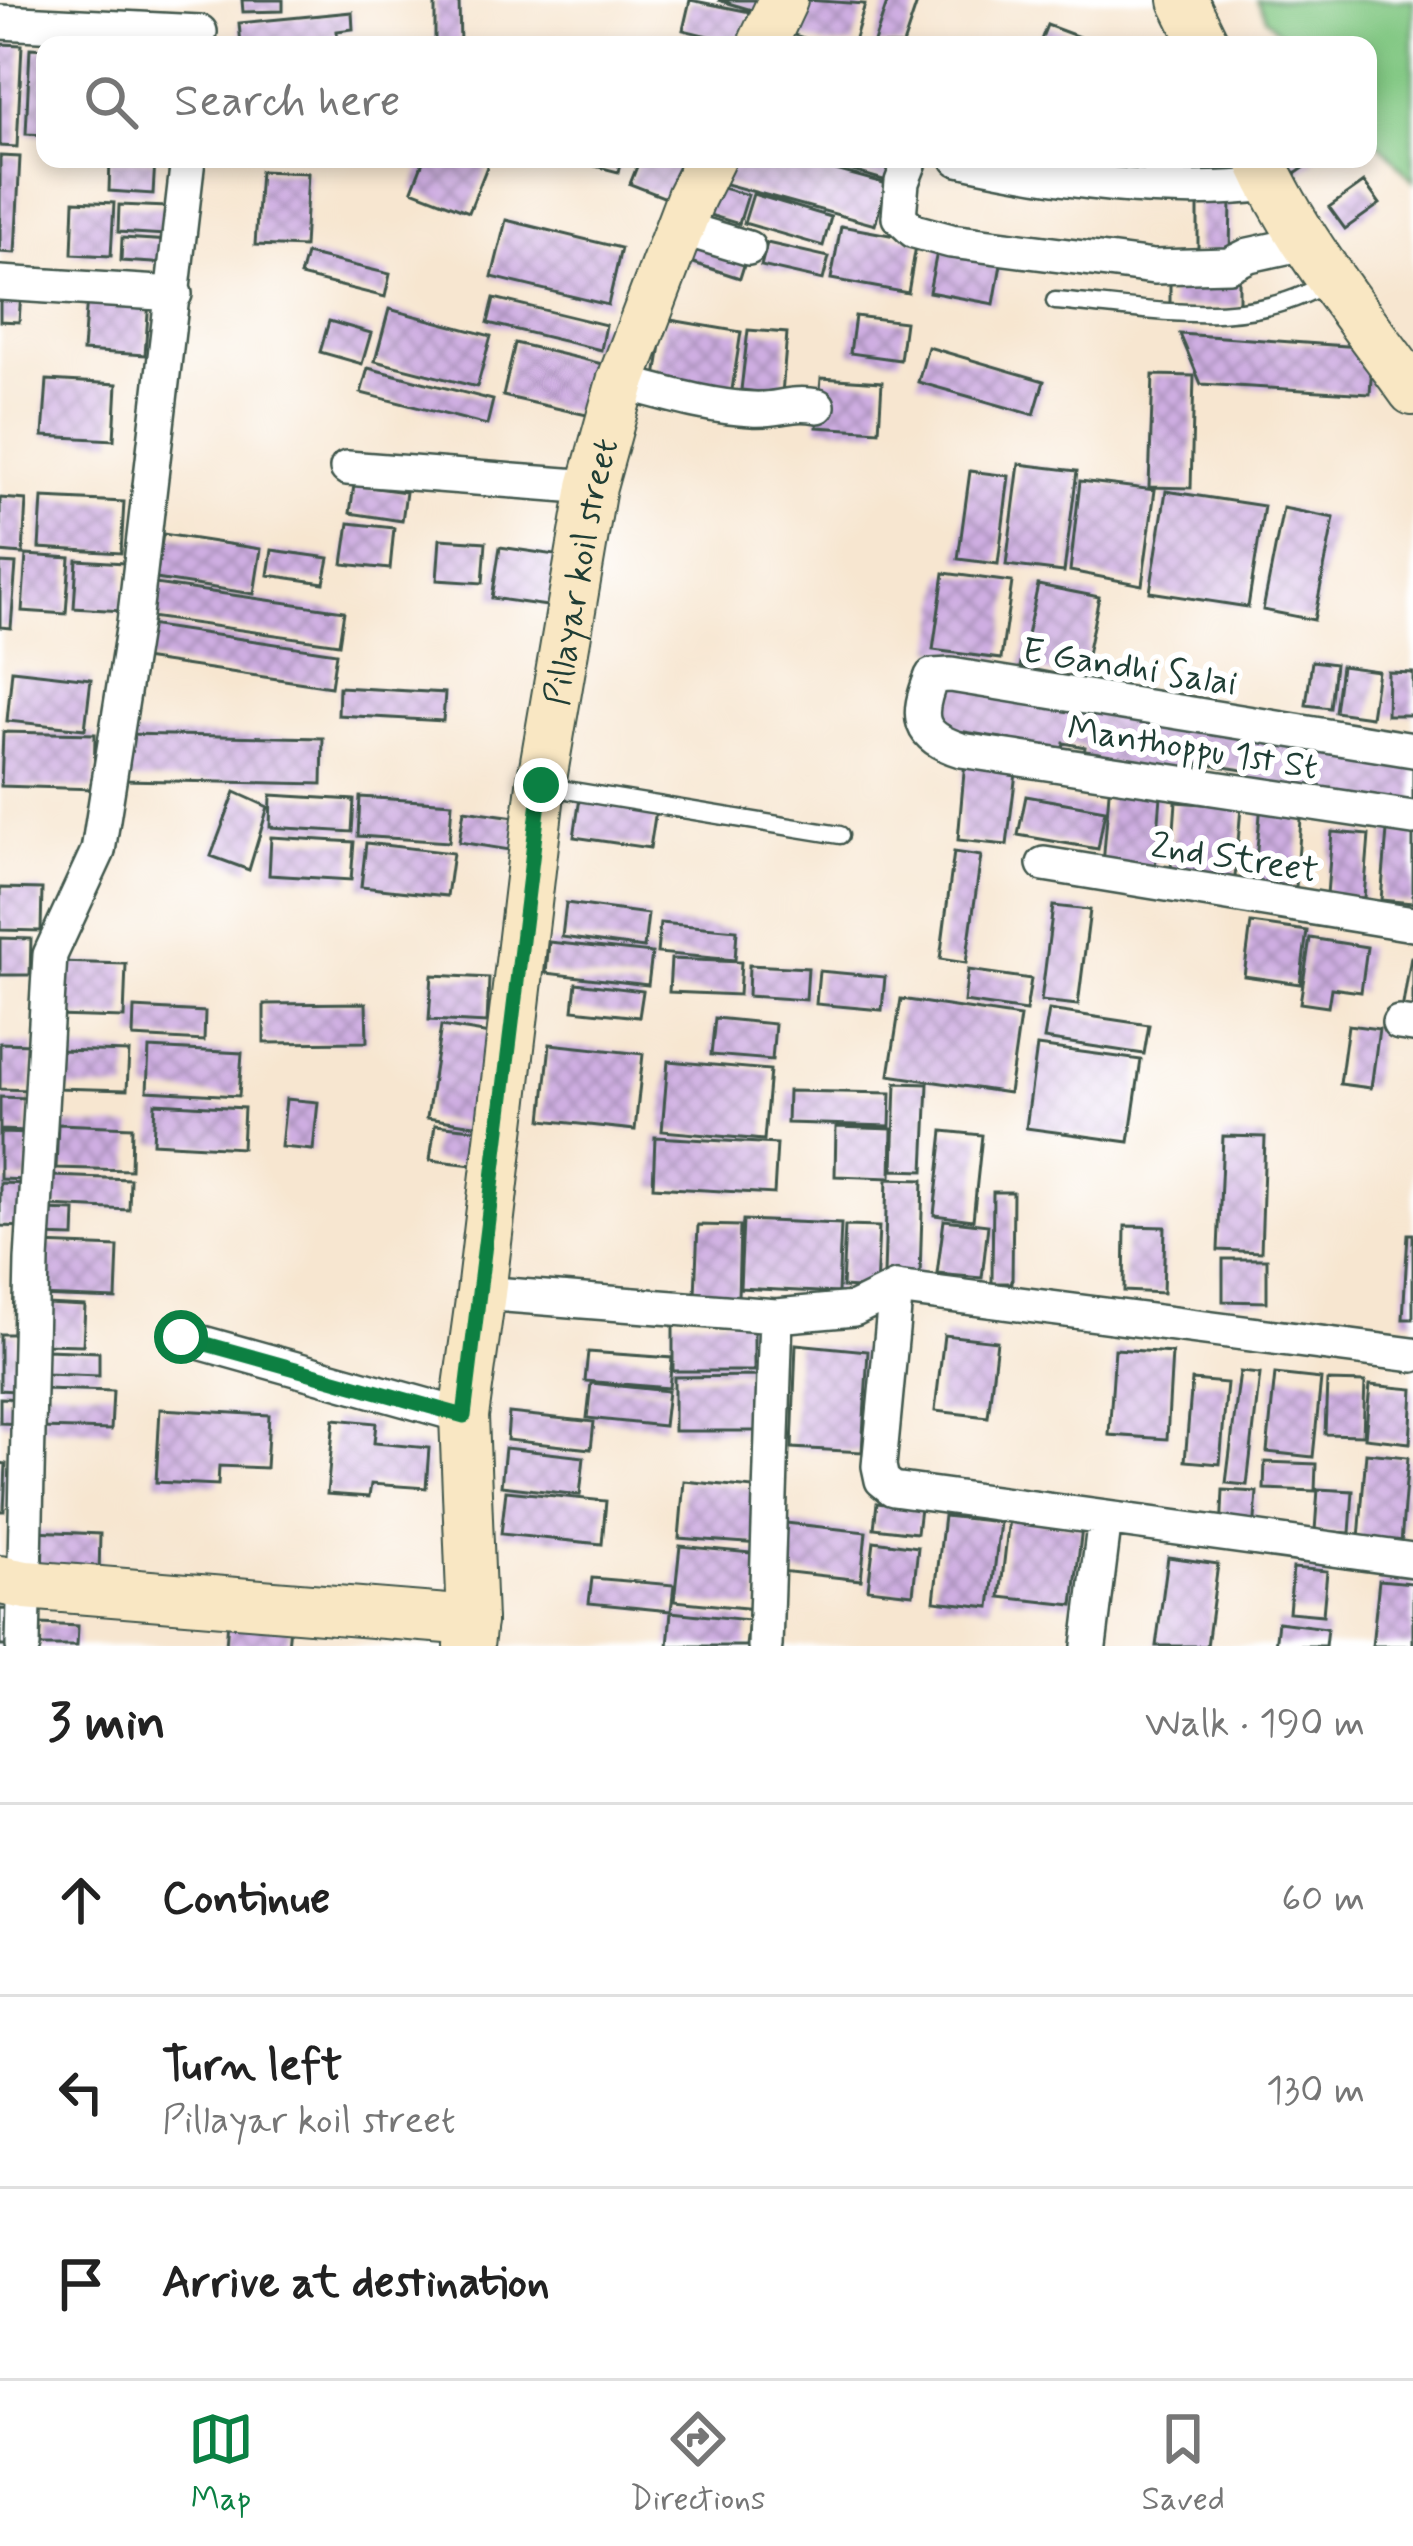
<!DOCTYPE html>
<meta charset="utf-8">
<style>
body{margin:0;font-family:Mynerve,sans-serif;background:#f2f2f2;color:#222}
.stop{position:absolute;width:36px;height:36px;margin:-27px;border:9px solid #0b8043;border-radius:50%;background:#fff}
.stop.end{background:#0b8043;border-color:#fff;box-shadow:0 3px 12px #0008}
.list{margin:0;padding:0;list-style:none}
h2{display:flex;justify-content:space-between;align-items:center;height:156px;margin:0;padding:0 48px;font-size:51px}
h2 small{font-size:39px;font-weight:400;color:#767676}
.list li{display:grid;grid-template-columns:78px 1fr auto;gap:36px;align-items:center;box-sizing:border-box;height:192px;padding:0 48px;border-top:3px solid #e0e0e0}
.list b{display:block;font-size:45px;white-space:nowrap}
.list p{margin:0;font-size:39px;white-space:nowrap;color:#767676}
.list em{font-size:39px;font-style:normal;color:#767676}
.icon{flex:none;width:66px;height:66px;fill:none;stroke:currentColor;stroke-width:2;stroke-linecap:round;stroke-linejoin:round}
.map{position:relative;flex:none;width:1413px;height:1646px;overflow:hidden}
.search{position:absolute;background:#fff;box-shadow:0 6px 18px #0003;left:36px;right:36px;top:36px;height:132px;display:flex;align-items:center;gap:30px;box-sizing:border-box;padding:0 42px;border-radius:24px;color:#767676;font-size:45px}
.sheet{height:732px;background:#fff}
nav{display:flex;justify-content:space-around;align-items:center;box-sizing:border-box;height:168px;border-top:3px solid #e0e0e0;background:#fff;font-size:33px;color:#767676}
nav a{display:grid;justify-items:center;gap:6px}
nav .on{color:#0b8043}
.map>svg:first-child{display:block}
.green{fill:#81c782;stroke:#50825b;stroke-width:3}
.building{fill:url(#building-cross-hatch)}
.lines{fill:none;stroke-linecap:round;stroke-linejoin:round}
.lane-casing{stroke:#3f564b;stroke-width:21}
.street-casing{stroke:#3f564b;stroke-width:38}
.secondary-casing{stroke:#3f564b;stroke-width:52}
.lane{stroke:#fff;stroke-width:16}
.street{stroke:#fff;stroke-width:33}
.secondary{stroke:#f9e7c3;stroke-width:48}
.route{stroke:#0b8043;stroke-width:15}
.labels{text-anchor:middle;stroke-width:12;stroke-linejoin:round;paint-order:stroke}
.street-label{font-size:36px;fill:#1f3d34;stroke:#fff}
</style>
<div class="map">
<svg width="1413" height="1646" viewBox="0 0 1413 1646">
<defs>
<pattern id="building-cross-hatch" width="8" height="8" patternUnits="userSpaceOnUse" patternTransform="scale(3)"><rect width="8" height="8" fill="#cfaee2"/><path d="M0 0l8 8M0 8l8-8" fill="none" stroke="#a78fb8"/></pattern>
</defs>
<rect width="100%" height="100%" fill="#fff"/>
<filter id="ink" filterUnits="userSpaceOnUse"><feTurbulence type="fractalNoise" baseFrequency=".00833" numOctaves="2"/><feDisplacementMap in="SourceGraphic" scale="24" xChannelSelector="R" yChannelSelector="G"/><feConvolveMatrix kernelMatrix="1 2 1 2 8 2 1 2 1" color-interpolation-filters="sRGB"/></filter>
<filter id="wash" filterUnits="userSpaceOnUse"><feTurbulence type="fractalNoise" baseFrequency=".004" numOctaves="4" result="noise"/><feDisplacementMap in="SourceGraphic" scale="48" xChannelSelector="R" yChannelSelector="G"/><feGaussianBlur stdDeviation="2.7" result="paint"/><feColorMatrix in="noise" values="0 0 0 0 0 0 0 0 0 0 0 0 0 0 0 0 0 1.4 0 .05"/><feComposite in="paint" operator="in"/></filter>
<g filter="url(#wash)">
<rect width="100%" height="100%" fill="#f7e6d0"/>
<path class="green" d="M1257,0H1413V181L1368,131V45H1290L1266,18Z"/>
<g id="blocks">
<path class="building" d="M242,0H283V11L243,12Z
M435,0H459L460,45H435Z
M690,0L750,12L741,44L683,30Z
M718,0H766L762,13Z
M806,0L865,4L853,45H826L794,35Z
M888,0H918L903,45H873Z
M352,12L353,29L337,31L338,45H241L239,23Z
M1047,25L1079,37L1076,45H1039Z
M0,44L22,45L17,147L0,146Z
M30,48L45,49V135L26,134Z
M0,156L20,157L15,253L0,252Z
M110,159L155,160L153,194L109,191Z
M424,159H490L469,212L412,190Z
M568,159H621L618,172Z
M640,159H679L699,167L684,205L630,184Z
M729,159H796L887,184L875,225L722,183Z
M812,159H904L897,184Z
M1028,159H1209L1207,184Z
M1284,159H1317L1295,174Z
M260,171L308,173L304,247L255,245Z
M1364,182L1380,204L1345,229L1329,207Z
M708,184L748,195L739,224L700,212Z
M753,194L831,217L823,246L744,223Z
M1198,200H1231L1230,252H1198Z
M74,201L114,203L111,256L72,254Z
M119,205L167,207L165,235L118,232Z
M506,220L621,248L608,305L492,277Z
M841,226L917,240L908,293L831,279Z
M688,237L747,256L740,278L681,259Z
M122,238L170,241L169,264L121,261Z
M939,242L1003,253L994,304L929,292Z
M767,243L829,257L823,280L761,266Z
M306,254L390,274L385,297L300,276Z
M1170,267H1239V307H1170Z
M0,291L21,292L19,322L0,321Z
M87,296L149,300L145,355L83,351Z
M494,298L606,325L601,350L488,323Z
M389,309L491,336L477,387L375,361Z
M855,316L905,322L900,360L850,353Z
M665,319L741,332L731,396L655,384Z
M329,321L371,333L362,364L320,352Z
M748,330L787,333L782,394L741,390Z
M1180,334L1373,348L1370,394L1201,384Z
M515,343L603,364L591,416L503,396Z
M928,347L1044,381L1034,415L918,382Z
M368,368L493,400L487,425L361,393Z
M1153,375L1194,376L1191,488L1149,487Z
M821,378L882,382L879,431L817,427Z
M47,380L117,384L114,440L43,436Z
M1019,464L1077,471L1064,572L1006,565Z
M970,471L1009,476L998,564L958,559Z
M1080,481L1155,490L1142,585L1070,571Z
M354,485L406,492L402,521L350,513Z
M1166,491L1264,506L1248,607L1150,592Z
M0,498L26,500L23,554L0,552Z
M42,498L124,502L121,553L39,548Z
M1283,508L1334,518L1314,620L1263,610Z
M349,523L394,528L390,569L343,564Z
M163,534L261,549L254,594L156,579Z
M440,539L486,542L483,583L437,580Z
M500,547L576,558L568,609L492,598Z
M272,550L329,558L324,583L268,575Z
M26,555L70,558L66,614L22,611Z
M77,560L124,563L122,611L74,608Z
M0,563L16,564L11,628L0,627Z
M944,573L1012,582L1001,659L933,650Z
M155,584L344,611L339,644L150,617Z
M1038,585L1099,597L1082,679L1020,667Z
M148,625L336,653L331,687L143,659Z
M1312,661L1335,664L1330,708L1306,705Z
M1341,666L1378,671L1371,717L1335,712Z
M12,670L91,679L85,729L7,721Z
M1388,672L1413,673V715H1387Z
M942,679L1413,760V808L1247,780L1249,771L1199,763L1197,778L1083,759L1085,747L1064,743L1062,754L1001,743L1002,738L934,727Z
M339,687L445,693L443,721L338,715Z
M3,732L95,734L94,789L1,786Z
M124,734L323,738L322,784L123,780Z
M965,761L1017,765L1007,845L958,840Z
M1110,780L1162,784L1155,869L1103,865Z
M235,792L268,807L249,870L211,856Z
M271,795L354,800L352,832L270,827Z
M1026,796L1105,810L1098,849L1018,835Z
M360,797L452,803L449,842L358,836Z
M580,798L656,810L650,848L574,837Z
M1176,802L1241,807L1234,889L1170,884Z
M1261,803L1302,806L1296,887L1254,884Z
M464,810L522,818L516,851L459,842Z
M1387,831L1413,833V903L1381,900Z
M1332,832L1369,835L1364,898L1327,895Z
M271,837L354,842L351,880L269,875Z
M366,843L453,853L447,896L361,887Z
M954,852L981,856L966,963L940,959Z
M0,888L42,889L41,931L0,930Z
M566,903L648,914L644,948L562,937Z
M1053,906L1090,910L1078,1005L1041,1001Z
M660,923L737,930L735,960L657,953Z
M1251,923L1307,931L1300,984L1244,976Z
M0,938L31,939L30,975H0Z
M1310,938L1367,947L1361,992L1331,988L1328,1007L1300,1003Z
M549,942L652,953L648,985L546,973Z
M1411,957H1413V1012L1402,1010Z
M671,959L741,962L739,995L669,992Z
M57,962L126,964L124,1018L55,1016Z
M749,965L808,968L806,1000L748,996Z
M968,970L1031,979L1026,1011L964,1002Z
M819,971L885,977L882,1010L816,1004Z
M432,975L489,978L487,1023L429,1020Z
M576,983L643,991L639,1017L573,1010Z
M901,999L1020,1017L1009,1093L889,1075Z
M366,1003L367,1042L264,1043V1004Z
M134,1008L205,1012L204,1041L133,1037Z
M1049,1010L1149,1025L1144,1054L1044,1039Z
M715,1018L775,1024L772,1060L711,1055Z
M1348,1025L1379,1029L1371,1088L1340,1084Z
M441,1026L502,1036L488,1127L427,1118Z
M0,1043L33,1044L31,1090L0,1089Z
M550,1044L643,1054L635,1130L542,1120Z
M1037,1046L1141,1060L1129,1142L1026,1128Z
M149,1048L242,1053L239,1096L147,1091Z
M57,1050L129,1052L127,1090L56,1088Z
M668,1061L770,1070L764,1140L662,1131Z
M896,1083L928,1084L924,1171L893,1170Z
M788,1091L891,1093L890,1126L787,1123Z
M0,1097L28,1098L27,1131L0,1130Z
M286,1099L318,1102L313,1150L281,1147Z
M155,1103L244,1108L242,1148L153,1143Z
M58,1124L132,1127L131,1170L56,1168Z
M435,1125L493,1131L489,1167L430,1160Z
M836,1127L892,1129L891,1178L835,1176Z
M943,1131L982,1135L973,1220L934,1215Z
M0,1133L30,1134L28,1180L0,1179Z
M1223,1136L1265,1137L1261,1252L1218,1250Z
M655,1137L777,1144L774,1194L653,1187Z
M52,1176L130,1179L129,1210L51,1206Z
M887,1179L923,1180L920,1276L884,1275Z
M0,1183L29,1184L27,1227L0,1226Z
M993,1192H1013L1012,1283H992Z
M42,1210L75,1211L74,1237L41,1236Z
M743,1220L841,1224L838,1293L740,1288Z
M944,1220L988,1225L982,1278L937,1274Z
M698,1225L740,1226L738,1297L695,1295Z
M845,1226L879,1227L876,1289L842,1287Z
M1125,1226L1165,1227L1163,1293L1124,1291Z
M1408,1234H1413V1319H1403Z
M40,1244L118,1247L116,1299L38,1296Z
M1223,1259H1267V1302L1223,1301Z
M46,1304L85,1306L83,1345L44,1344Z
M754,1319V1371H673V1320Z
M0,1334H16L14,1391L0,1390Z
M944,1335L997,1341L988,1417L935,1411Z
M796,1344L868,1351L862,1452L792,1448Z
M1115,1349L1172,1353L1167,1439L1109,1435Z
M46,1350L99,1352V1376L45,1374Z
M588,1352L672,1358L669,1388L585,1381Z
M1240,1372L1260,1374L1247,1485L1226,1483Z
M1275,1374L1321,1379L1313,1457L1267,1452Z
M761,1376V1431H674V1377Z
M1192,1380L1227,1383L1220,1464L1185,1461Z
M1327,1381L1365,1382L1363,1435L1325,1434Z
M591,1383L668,1391L664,1426L587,1418Z
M1370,1385L1413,1389L1410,1443L1365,1438Z
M42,1389L113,1391L111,1430L41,1428Z
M0,1398L25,1399L24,1424L0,1423Z
M160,1409L269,1415L266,1468L219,1466L218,1485L156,1482Z
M509,1413L594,1422L591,1449L507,1440Z
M334,1419L376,1423L374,1443L429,1448L426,1488L371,1484L369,1497L327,1494Z
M505,1448L584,1457L580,1495L501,1486Z
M1366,1453L1408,1457L1401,1543L1359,1539Z
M1265,1462L1316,1464L1315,1491L1264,1489Z
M0,1463L6,1464L4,1511H0Z
M684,1481L763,1489L759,1544L679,1538Z
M1318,1489L1353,1491L1350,1533L1315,1531Z
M1223,1490L1257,1492L1254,1533H1221Z
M506,1491L606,1501L602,1544L501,1534Z
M877,1503L920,1508L917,1533L874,1528Z
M944,1516L1000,1522L990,1607L934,1601Z
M1009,1518L1082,1527L1073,1605L1000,1597Z
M786,1523L866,1532L861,1580L780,1571Z
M34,1531L100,1534L99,1575L33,1573Z
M874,1541L918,1547L913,1594L868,1589Z
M680,1546L761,1554L756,1609L674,1601Z
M1168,1557L1218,1564L1207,1646H1156Z
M1293,1568L1327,1571L1323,1615L1289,1612Z
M592,1578L674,1585L671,1611L589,1603Z
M1379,1580L1413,1583V1646H1372Z
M0,1609L22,1610L20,1646H0Z
M671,1612L749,1620L746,1646H668Z
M228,1620L290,1626L288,1646H226Z
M1278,1622L1327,1628L1325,1646H1275Z
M41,1624L78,1626L77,1646H40Z"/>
</g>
</g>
<g filter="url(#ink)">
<use href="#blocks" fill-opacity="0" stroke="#3f564b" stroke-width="3"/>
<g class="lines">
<g class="lane-casing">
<path id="lane" d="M1055,301C1146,308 1249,333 1329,281
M542,786L840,835"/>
</g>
<g class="street-casing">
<path id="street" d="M0,22L200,32
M911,159L902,182L899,217L914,231L951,241L1154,267L1229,265L1249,255L1309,242
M958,159C1059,181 1168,197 1271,184
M681,228L748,248
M0,283L175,294
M621,382C664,393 708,407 752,409C777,411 789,401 818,406
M347,468L592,487
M1413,750L951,675L932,676C915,718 918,736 961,750L1413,818
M1044,864L1413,924
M1399,1023L1413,1025
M896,1288L879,1466L882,1480L893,1489L1413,1560
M481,1293L776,1316L854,1309L896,1288L1413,1355
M181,1337L464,1416
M23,1646L32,1260L50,955L98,851L134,623L188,159
M765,1646L776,1316
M1089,1646L1105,1518"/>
</g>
<g class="secondary-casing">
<g id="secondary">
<path d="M1183,0L1205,45"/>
<path d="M762,45L783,0"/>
<path d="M1260,159C1297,242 1360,317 1413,391"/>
<path d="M0,1580L26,1585L472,1621"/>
<path id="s1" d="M469,1646L472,1621L464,1416L481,1293L541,785L592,487L621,382L691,197L710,159"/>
</g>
</g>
<use href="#lane" class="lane"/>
<use href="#street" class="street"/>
<use href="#secondary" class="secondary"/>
</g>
</g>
<g class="lines" filter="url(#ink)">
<path class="route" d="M181,1337L464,1416L541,785"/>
</g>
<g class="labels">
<g class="street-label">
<text dy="13" stroke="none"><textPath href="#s1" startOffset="1083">Pillayar koil street</textPath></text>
<text transform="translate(1130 665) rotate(9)" y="13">E Gandhi Salai</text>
<text transform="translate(1193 746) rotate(9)" y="13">Manthoppu 1st St</text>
<text transform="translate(1235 856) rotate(9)" y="13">2nd Street</text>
</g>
</g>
</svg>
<div class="stop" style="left:181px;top:1337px"></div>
<div class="stop end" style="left:541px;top:785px"></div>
<div class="search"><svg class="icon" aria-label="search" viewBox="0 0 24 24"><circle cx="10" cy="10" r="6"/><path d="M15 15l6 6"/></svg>Search here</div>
</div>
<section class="sheet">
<h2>3 min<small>Walk · 190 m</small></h2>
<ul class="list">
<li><svg class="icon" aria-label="ahead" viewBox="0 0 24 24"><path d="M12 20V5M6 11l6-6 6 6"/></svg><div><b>Continue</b></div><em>60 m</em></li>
<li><svg class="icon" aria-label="left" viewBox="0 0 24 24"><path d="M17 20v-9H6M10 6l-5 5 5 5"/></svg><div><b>Turn left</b><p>Pillayar koil street</p></div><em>130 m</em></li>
<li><svg class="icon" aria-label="arrive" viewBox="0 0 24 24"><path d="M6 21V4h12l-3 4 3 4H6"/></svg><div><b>Arrive at destination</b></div></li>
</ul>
</section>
<nav>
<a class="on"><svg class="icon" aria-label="map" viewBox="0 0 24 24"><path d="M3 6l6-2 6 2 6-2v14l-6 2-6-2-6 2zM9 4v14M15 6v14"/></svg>Map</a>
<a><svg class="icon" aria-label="directions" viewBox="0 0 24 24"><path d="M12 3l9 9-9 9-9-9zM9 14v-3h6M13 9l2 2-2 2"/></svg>Directions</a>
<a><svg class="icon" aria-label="saved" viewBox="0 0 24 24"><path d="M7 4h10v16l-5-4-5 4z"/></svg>Saved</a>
</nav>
